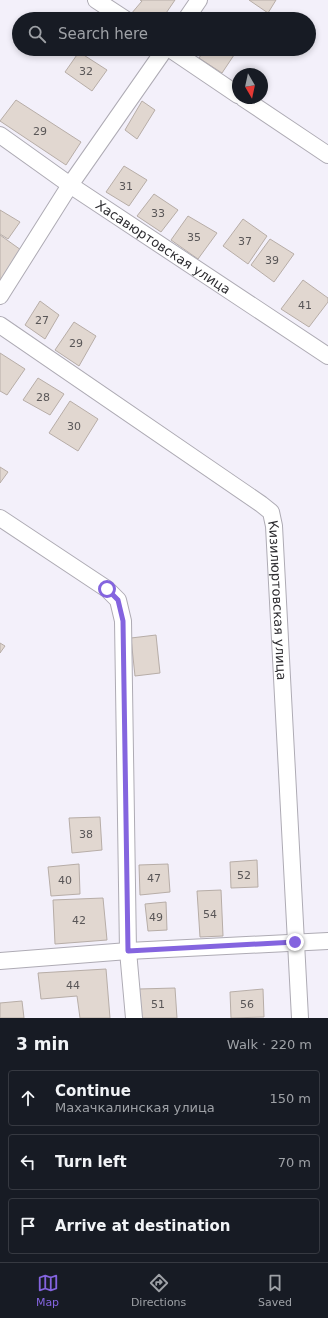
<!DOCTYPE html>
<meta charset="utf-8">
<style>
body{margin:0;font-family:"DejaVu Sans",sans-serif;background:#20242c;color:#f1f3f6}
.compass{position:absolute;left:232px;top:68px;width:36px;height:36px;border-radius:50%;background:#171b24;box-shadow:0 2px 6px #0003;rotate:171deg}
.stop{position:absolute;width:12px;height:12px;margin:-9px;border:3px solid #8464df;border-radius:50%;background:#fff}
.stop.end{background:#8464df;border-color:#fff;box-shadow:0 1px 4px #0008}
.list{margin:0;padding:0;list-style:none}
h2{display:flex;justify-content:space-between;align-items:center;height:52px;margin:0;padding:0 16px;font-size:17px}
h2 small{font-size:13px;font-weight:400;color:#9ea1a6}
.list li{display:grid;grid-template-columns:26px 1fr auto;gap:12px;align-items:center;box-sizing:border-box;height:56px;margin:0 8px 8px;padding:0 8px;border:1px solid #363941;border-radius:4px}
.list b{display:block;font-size:15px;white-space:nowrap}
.list p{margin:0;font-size:13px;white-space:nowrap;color:#9ea1a6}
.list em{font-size:13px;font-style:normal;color:#9ea1a6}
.icon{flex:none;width:22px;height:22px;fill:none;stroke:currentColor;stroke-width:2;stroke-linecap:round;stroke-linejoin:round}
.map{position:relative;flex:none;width:328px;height:1018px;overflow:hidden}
.search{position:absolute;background:#171b24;box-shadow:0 2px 6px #0003;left:12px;right:12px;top:12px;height:44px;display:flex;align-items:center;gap:10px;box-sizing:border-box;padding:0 14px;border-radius:22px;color:#9ea1a6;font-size:15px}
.sheet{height:244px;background:#171b24}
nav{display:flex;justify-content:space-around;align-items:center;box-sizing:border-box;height:56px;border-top:1px solid #363941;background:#171b24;font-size:11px;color:#9ea1a6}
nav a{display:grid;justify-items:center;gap:2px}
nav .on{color:#8464df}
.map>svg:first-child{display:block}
.building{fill:#e1d7d0;stroke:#b7ada7}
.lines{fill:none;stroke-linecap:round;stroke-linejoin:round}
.minor-casing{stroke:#aeabb4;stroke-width:18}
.minor{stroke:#fff;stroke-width:16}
.route{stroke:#8464df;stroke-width:5}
.labels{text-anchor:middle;stroke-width:4;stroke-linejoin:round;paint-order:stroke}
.number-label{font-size:11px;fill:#595657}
.street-label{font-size:13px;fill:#2c2b2f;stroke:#fff}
</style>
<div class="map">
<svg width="328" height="1018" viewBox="0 0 328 1018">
<rect width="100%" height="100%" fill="#f3f0fa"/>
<path class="building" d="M140,0H175L162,19H138L131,14L142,1Z
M249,0H276L268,13Z
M205,49H238L222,73L199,58Z
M79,52L107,70L92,91L65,72Z
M16,100L81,142L66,165L0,121Z
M142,101L155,110L137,139L125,130Z
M124,166L147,180L129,206L106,192Z
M154,194L178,210L161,232L137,216Z
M0,210L20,222L8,239L0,234Z
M188,216L217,233L198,259L171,240Z
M243,219L267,236L248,264L223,246Z
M0,235L21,250L0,281Z
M270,239L294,254L274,282L251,265Z
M303,280L328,298V302L309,327L281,309Z
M40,301L59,315L45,339L25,325Z
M74,322L96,336L79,366L55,350Z
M0,353L25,369L7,395L0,391Z
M38,378L64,394L50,415L23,400Z
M70,401L98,419L78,451L49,433Z
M0,467L8,472L0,483Z
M156,635L160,673L135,676L131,638Z
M0,643L5,646L0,653Z
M100,817L102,850L72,853L69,818Z
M257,860L258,887L231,888L230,862Z
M79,864L80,894L51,896L48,867Z
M168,864L170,892L140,895L139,865Z
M221,890L223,936L200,937L197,891Z
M103,898L107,940L55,944L53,900Z
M166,902L167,930L148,931L145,904Z
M106,969L110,1018H80L77,996L41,999L38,973Z
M175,988L177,1018H141L139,989Z
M263,989L264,1017L231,1018L230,992Z
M22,1001L24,1018H0V1003Z"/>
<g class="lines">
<g class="minor-casing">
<g id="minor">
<path d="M96,0L125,19"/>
<path d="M186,19L199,0"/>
<path d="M170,49L238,95"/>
<path d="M243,98L328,155"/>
<path id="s1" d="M0,135L70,185L328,356"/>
<path d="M0,296L70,185L165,49"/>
<path id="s2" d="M0,325L261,504L271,512L274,526L300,1018"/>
<path d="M0,518L107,589L118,600L123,621L128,951L134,1018"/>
<path d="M0,961L128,951L328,941"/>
</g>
</g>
<use href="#minor" class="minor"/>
</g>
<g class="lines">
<path class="route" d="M107,589L118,600L123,621L128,951L295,942"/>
</g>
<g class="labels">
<g class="number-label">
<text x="86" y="75">32</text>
<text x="40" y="135">29</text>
<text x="126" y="190">31</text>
<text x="158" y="217">33</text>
<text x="194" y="241">35</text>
<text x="245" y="245">37</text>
<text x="272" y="264">39</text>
<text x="305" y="309">41</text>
<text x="42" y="324">27</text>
<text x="76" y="347">29</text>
<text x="43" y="401">28</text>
<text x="74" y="430">30</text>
<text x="86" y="838">38</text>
<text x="244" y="879">52</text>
<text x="154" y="882">47</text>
<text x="65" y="884">40</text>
<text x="210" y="918">54</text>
<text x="156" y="921">49</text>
<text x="79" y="924">42</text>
<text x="73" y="989">44</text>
<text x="158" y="1008">51</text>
<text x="247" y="1008">56</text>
</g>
<g class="street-label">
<text dy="5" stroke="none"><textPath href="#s1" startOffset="198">Хасавюртовская улица</textPath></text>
<text dy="5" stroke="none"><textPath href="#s2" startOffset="418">Кизилюртовская улица</textPath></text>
</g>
</g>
</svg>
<svg class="compass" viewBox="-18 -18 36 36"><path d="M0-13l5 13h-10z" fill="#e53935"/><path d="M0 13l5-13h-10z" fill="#9ea1a6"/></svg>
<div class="stop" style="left:107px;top:589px"></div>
<div class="stop end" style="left:295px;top:942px"></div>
<div class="search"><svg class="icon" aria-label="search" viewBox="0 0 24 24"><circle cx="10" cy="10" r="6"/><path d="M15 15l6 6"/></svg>Search here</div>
</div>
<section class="sheet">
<h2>3 min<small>Walk · 220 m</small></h2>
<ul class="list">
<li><svg class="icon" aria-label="ahead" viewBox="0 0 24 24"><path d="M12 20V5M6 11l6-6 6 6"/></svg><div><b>Continue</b><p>Махачкалинская улица</p></div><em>150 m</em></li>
<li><svg class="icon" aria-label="left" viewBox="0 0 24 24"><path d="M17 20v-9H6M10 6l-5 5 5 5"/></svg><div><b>Turn left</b></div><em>70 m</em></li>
<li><svg class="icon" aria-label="arrive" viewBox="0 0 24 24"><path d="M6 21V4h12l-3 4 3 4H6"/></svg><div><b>Arrive at destination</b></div></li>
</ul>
</section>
<nav>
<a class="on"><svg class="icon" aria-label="map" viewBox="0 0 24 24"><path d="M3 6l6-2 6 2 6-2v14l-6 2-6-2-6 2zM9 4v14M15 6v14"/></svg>Map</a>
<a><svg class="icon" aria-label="directions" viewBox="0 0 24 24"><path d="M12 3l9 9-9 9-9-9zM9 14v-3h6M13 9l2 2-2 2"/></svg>Directions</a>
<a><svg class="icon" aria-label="saved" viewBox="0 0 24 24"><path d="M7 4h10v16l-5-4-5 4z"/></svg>Saved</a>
</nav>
